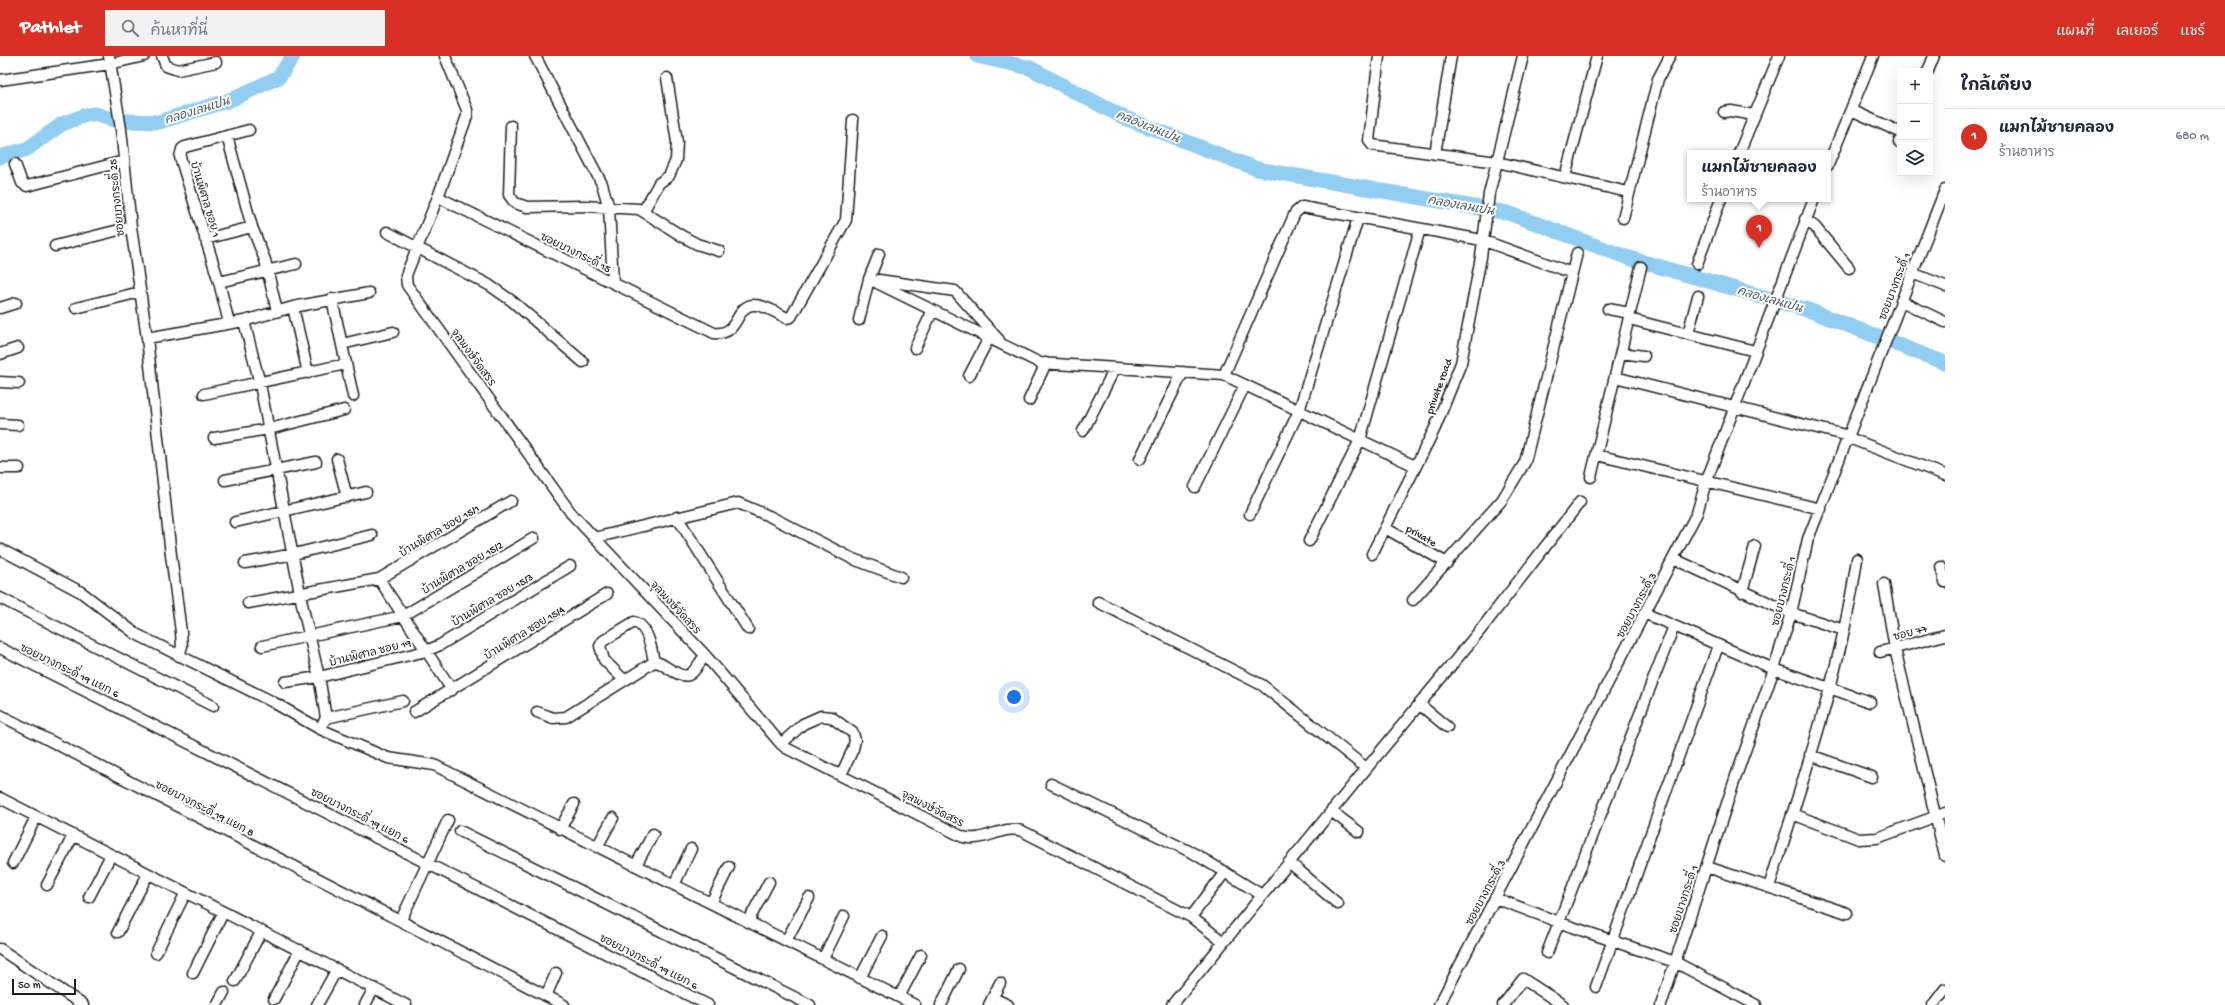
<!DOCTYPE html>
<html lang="th">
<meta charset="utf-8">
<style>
body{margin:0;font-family:"Gochi Hand","Playpen Sans Thai",sans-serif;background:#f2f2f3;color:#1f2937}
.controls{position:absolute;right:12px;top:12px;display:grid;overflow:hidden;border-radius:0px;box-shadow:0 4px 16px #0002}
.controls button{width:36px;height:36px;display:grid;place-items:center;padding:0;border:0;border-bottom:1px solid #e0e1e3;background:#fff;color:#1f2937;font:20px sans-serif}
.scale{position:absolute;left:12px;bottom:10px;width:64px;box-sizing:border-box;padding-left:4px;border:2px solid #1c1c1c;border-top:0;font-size:11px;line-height:14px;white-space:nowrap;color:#1c1c1c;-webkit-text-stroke:3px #fff;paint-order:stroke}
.you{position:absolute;left:1014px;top:641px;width:14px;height:14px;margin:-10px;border:3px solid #fff;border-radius:50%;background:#1a73e8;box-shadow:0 0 0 6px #1a73e833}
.badge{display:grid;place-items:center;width:26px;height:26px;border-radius:50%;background:#d93025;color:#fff;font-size:13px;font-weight:700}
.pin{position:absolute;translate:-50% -33px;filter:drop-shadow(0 1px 2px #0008)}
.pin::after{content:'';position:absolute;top:21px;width:14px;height:12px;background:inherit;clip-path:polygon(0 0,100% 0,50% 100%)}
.popup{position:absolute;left:1687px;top:94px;width:144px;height:52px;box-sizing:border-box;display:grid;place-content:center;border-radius:0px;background:#fff;filter:drop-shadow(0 1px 3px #0005);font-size:13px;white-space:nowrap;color:#747a83}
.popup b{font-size:15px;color:#1f2937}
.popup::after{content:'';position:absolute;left:50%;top:100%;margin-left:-8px;border:8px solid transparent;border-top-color:#fff}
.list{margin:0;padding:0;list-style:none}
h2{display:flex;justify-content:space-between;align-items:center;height:52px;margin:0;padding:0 16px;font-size:17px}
h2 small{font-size:13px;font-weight:400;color:#747a83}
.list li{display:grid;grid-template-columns:26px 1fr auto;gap:12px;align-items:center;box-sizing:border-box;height:56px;padding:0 16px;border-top:1px solid #e0e1e3}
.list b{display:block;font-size:15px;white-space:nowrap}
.list p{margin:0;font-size:13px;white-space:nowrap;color:#747a83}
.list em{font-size:13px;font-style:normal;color:#747a83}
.icon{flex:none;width:22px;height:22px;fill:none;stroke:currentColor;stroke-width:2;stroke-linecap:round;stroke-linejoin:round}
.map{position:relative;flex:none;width:1945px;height:949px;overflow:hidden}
header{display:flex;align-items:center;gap:24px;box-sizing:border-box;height:56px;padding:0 20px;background:#d93025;color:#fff}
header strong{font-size:19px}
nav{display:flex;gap:22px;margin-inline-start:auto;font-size:14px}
.search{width:280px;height:36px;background:#f2f2f3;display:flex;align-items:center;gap:10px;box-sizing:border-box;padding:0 14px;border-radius:0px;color:#747a83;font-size:15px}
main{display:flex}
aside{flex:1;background:#fff}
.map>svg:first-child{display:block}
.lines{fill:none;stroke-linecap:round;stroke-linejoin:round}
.river{stroke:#92cdf2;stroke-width:15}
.minor-casing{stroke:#1c1c1c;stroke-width:13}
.minor{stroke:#fff;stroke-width:10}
.labels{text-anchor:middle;stroke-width:4;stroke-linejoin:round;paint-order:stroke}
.street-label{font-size:11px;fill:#1c1c1c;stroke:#fff}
.water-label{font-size:12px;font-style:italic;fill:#455a67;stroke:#fff}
</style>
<header>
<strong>Pathlet</strong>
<div class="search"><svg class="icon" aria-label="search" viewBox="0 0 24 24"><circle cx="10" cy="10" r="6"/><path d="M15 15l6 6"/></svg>ค้นหาที่นี่</div>
<nav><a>แผนที่</a><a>เลเยอร์</a><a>แชร์</a></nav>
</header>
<main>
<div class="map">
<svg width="1945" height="949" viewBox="0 0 1945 949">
<rect width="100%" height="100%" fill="#fff"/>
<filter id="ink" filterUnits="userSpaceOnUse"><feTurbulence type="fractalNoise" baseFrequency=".025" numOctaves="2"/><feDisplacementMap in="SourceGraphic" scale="8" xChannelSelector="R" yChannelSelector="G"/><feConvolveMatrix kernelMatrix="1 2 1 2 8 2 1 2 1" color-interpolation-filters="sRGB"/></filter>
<g filter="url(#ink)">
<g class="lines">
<path class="river" d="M977,0L1030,12L1125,62L1257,113L1508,157L1626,201L1811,255L1945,307
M0,101L27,93L62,68L86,59L95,58L114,64L130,65L159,66L230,44L279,21L293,0"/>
<g class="minor-casing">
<path id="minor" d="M109,0L121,73L131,171L147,282L171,499L181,576L182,590L179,600
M162,0L166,10L178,14L216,6
M445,0L467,54V60L438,141L408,214L406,220L407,229L571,457L705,599L781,688L786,692L963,781C985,787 1003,768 1022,775L1191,861L1222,885
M1379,0L1369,84L1372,89L1497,106L1628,136
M1928,15L1934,0
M0,24L110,8L144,0
M1851,54L1900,76
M1724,56L1731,55L1754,59
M511,70L509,139L515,147L527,151L583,150L639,153L682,180L697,188L719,195
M227,80L252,171L265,204L277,255
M1899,86L1900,84
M1739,97L1779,0
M1435,98L1451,0
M15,108L22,127L27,130L124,105
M1828,109L1873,0
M1565,121L1597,0
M438,141L613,227L609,152L602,128L535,0
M644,154L659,127L669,120L676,104L677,86L667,22
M1623,162L1658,23L1670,0
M1805,163L1815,171L1849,212
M387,176L489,229L512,245L583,306
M205,183L252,171
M55,190L131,171
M1697,208L1721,143
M1912,217L1945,230
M869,223L1040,307L1224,319L1415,410
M879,224L955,235L999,284
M219,226L296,208
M613,227L714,277C741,280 734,248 755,249C765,249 778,258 787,262L791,261L846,164L853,64
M332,243L353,340
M1901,245L1945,266
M293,251L308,317
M0,252L16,247
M76,252L140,236
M1608,253L1630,257
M1629,263L1755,295
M859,264L869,223L879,198
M244,265L260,328L302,548L319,621
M229,267L219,226L180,101L182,93L185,91L249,74
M1688,278L1698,240
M147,282L244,265L293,251L369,237
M342,288L393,276
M915,292L933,254
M1621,297L1644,300
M0,298L18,292
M1224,319L1295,157L1302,151L1482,184L1572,217
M969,320L989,282
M1615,321L1849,380
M0,326L19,327
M204,338L346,308
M1029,344L1046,307
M0,368L18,369
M1083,375L1115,312
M214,382L269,373L344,354
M1849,382L1945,419
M1597,399L1821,453
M337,403L347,441
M1140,403L1183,316
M0,412H19
M1591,421L1641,211
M225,424L316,406
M1195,431L1245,329
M1250,458L1299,355L1358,162
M677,461L748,573
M235,466L366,436
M1385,472L1447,507
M594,482L738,447L769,460L853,503L901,521
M1309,485L1360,384L1420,173
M0,493L81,536L136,578L271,645L320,673L388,702L434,709L915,949
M1372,498L1435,372L1461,307L1481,201L1489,138L1523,0
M1674,503L1791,557L1844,574
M245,507L294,498L372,479
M1941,511L1945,526
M379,523L452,634
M1884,528L1895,593L1945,800
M1742,536L1755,490
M0,542L213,650
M1413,544L1502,444L1525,406L1577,197
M1098,546L1262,629L1366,712
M248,547L379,523L511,445
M1644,557L1774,613L1870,646
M262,590L403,560L534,482
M0,592L708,949
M1880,596L1945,579
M624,624L604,604L600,590L603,585L634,566C648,569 652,595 654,606
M285,626L319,621L426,595L440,589L570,510
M320,626L326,662L323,667
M1419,648L1447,671
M414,656L607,538
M537,656L553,662L566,661L654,606C659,606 662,608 666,611C690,626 690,621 705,599
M0,659C187,757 376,852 564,949
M326,662L403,645
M781,688L803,668L821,660L831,661L853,677L855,684L853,693L841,719
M1810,699L1872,721
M1051,728L1195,798L1262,839
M0,742L406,949
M1331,755L1359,776
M1792,758L1859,783L1877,782L1945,757
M560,773L574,748
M460,775L810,949
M597,791L613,762
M1289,806L1338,848
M13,807L36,761
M636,809L653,778
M1707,811L1847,857
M47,829L73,780
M674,829L691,793
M1769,831C1803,724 1841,615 1857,503
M89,841L111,799
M1495,842L1572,871L1675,906L1756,949
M711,847L729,811
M1191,861L1225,816
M401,864L448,764
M748,866L769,826
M118,876L148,818
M786,885L809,842
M0,893L83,949
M156,897L185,838
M1547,897L1674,570
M823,903L844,860
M193,917L223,857
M860,922L882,880
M235,925L261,876
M1596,931L1718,590
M546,940L556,917
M899,941L921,899
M993,942L1008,949
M274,943L300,894
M217,949L224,936
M317,949L337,913
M365,949L374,932
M941,949L959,913
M989,949L1000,927
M1172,949L1482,572L1580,446
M1439,949L1697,457L1706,426L1814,143
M1503,949L1523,923L1563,949
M1661,949L1736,720L1774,613L1791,557L1808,483L1945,134
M1933,949L1945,933"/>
</g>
<use href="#minor" class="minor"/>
</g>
</g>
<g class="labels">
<g class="street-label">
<text transform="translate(116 142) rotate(-96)" y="4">ซอยบางกระดี่ 25</text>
<text transform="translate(206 143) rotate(73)" y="4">บ้านพิศาล ซอย 1</text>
<text transform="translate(576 196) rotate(26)" y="4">ซอยบางกระดี่ 15</text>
<text transform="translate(1894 230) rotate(-69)" y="4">ซอยบางกระดี่ 1</text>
<text transform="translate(474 301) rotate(54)" y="4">จุลพงษ์จัดสรร</text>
<text transform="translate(1438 330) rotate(-70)" y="4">private road</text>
<text transform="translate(439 474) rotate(-31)" y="4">บ้านพิศาล ซอย 15/1</text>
<text transform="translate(1422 479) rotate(30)" y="4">private</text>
<text transform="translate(462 511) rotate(-31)" y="4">บ้านพิศาล ซอย 15/2</text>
<text transform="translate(1783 535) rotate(-76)" y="4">ซอยบางกระดี่ 1</text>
<text transform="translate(492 543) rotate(-31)" y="4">บ้านพิศาล ซอย 15/3</text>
<text transform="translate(1636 549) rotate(-62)" y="4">ซอยบางกระดี่ 3</text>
<text transform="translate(676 551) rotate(47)" y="4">จุลพงษ์จัดสรร</text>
<text transform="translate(524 576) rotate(-32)" y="4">บ้านพิศาล ซอย 15/4</text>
<text transform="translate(1910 576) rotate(-15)" y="4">ซอย 77</text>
<text transform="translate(370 596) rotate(-14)" y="4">บ้านพิศาล ซอย 19</text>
<text transform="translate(70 614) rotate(26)" y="4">ซอยบางกระดี่ 19 แยก 6</text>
<text transform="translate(205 752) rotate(27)" y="4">ซอยบางกระดี่ 19 แยก 8</text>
<text transform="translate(933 752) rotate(27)" y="4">จุลพงษ์จัดสรร</text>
<text transform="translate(360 759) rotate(27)" y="4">ซอยบางกระดี่ 19 แยก 6</text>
<text transform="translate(1485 836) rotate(-62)" y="4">ซอยบางกระดี่ 3</text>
<text transform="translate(1683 843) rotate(-72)" y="4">ซอยบางกระดี่ 1</text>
<text transform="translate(649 905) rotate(27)" y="4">ซอยบางกระดี่ 19 แยก 6</text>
</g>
<g class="water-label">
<text transform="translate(197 54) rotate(-17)" y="4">คลองเลนเปน</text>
<text transform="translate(1148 70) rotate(22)" y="4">คลองเลนเปน</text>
<text transform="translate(1461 149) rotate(10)" y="4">คลองเลนเปน</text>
<text transform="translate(1770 243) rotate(16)" y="4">คลองเลนเปน</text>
</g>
</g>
</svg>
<div class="controls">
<button>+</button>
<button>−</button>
<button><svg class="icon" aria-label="layers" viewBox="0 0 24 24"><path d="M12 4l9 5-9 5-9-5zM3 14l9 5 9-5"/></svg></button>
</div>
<div class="scale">50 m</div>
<div class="you"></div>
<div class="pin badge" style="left:1759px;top:192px">1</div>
<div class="popup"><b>แมกไม้ชายคลอง</b>ร้านอาหาร</div>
</div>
<aside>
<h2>ใกล้เคียง<small></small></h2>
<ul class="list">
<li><span class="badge">1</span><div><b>แมกไม้ชายคลอง</b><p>ร้านอาหาร</p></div><em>680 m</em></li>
</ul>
</aside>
</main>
